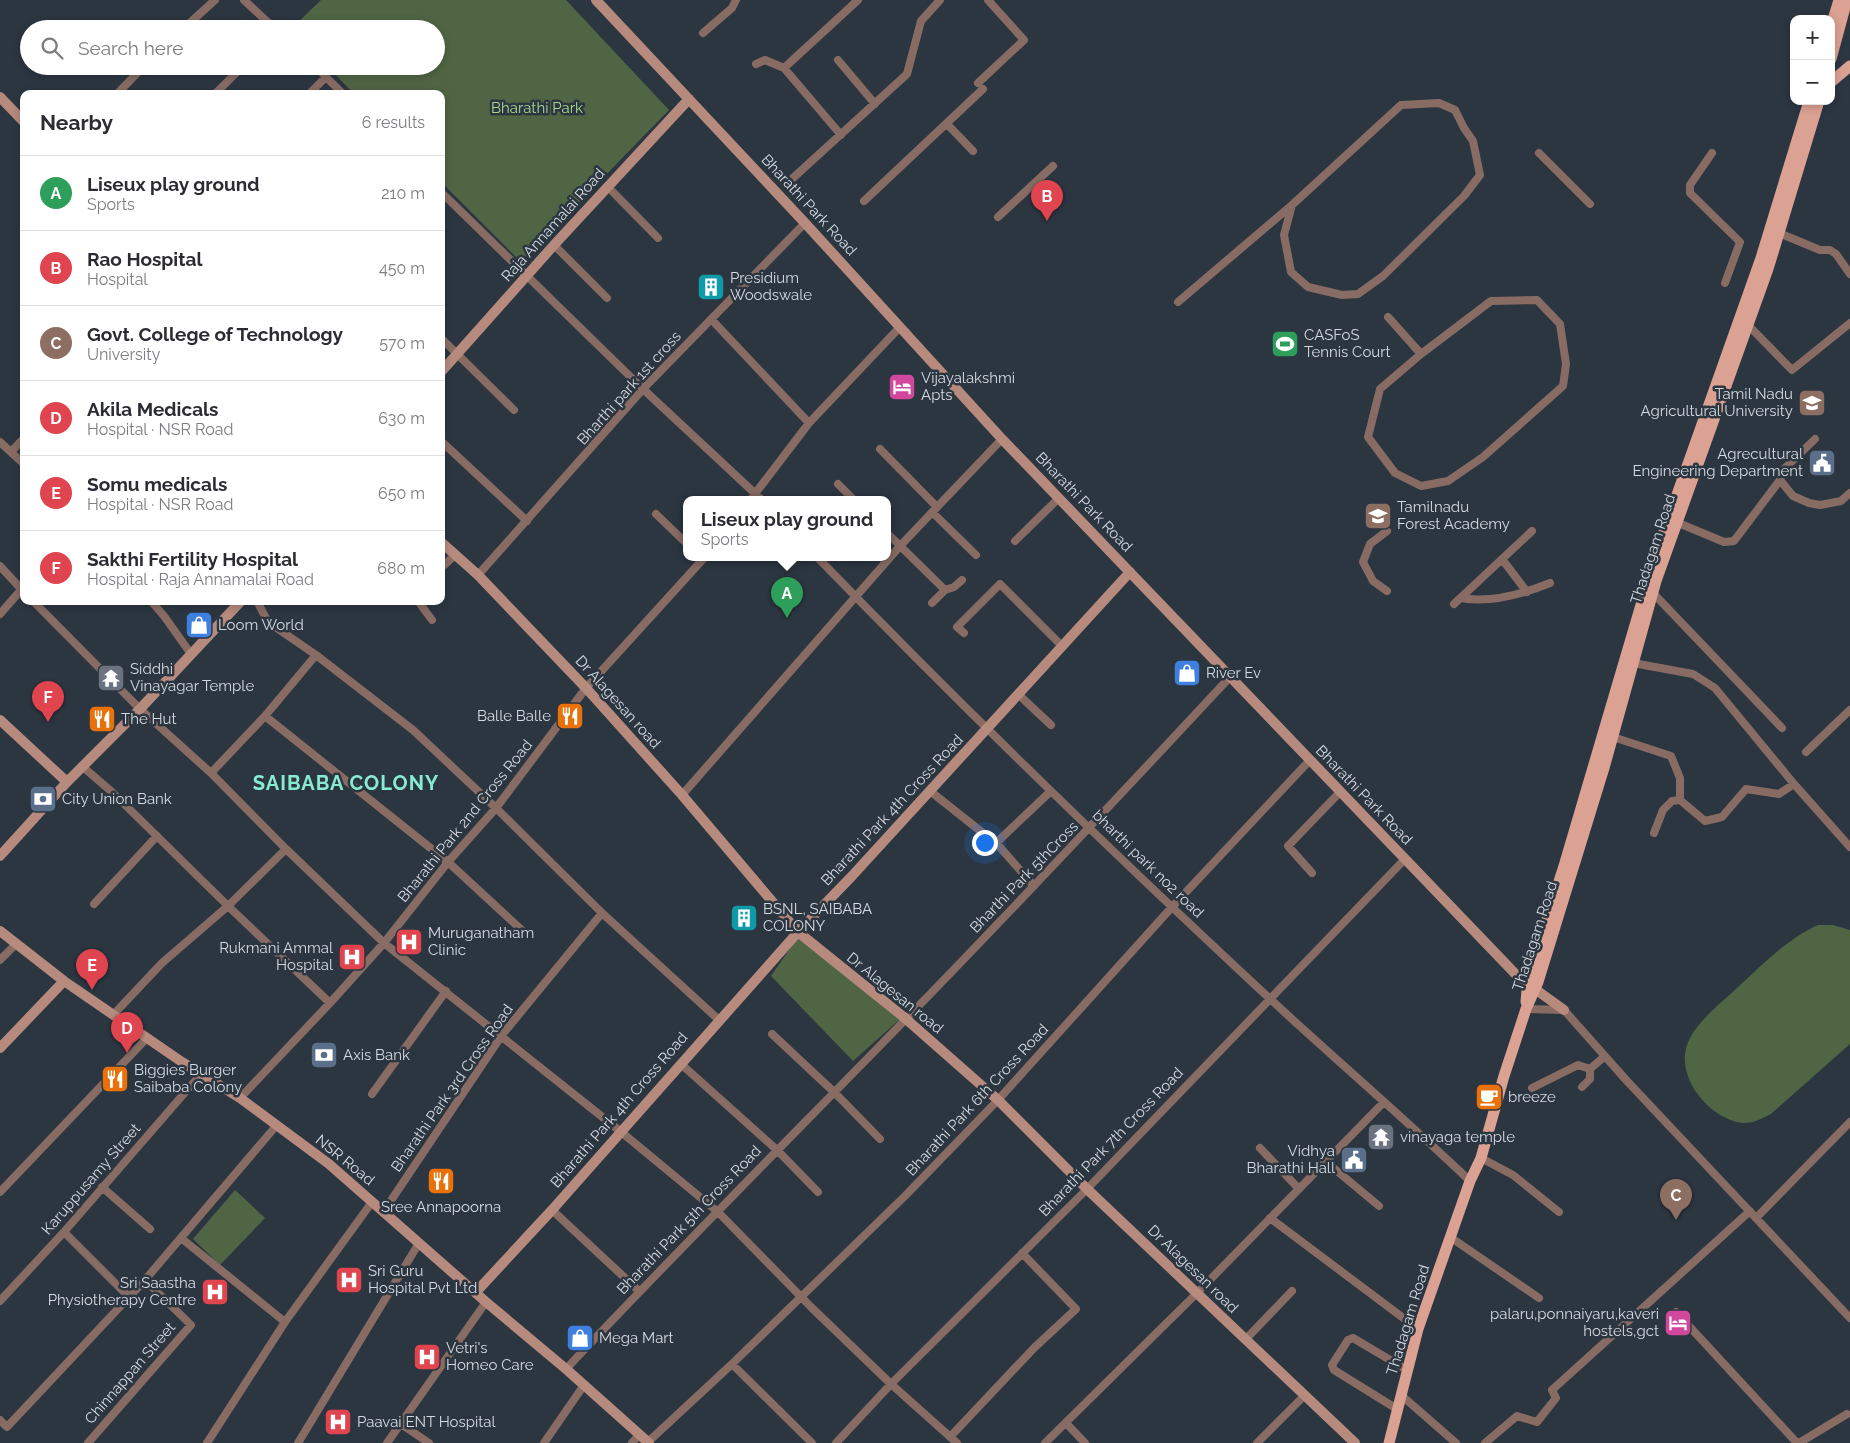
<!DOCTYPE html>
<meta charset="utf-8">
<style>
body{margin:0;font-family:Raleway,sans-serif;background:#f7f7f7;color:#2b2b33}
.controls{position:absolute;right:15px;top:15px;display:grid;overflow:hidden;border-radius:10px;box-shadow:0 2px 8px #0003}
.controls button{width:45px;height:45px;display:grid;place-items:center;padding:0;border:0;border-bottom:1px solid #e1e1e2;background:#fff;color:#2b2b33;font:25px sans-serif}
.you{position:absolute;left:984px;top:842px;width:18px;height:18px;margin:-12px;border:4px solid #fff;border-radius:50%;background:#1a73e8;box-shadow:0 0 0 8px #1a73e833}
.badge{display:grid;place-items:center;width:32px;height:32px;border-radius:50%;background:#1a73e8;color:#fff;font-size:16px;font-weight:700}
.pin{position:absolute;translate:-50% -41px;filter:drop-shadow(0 1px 2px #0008)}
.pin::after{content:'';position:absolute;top:26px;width:18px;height:15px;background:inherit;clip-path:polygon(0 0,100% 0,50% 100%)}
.popup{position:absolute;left:683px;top:496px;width:208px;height:65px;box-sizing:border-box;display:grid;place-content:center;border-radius:10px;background:#fff;filter:drop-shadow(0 1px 4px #0005);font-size:16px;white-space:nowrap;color:#7c7c81}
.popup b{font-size:19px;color:#2b2b33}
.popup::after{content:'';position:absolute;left:50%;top:100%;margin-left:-10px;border:10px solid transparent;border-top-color:#fff}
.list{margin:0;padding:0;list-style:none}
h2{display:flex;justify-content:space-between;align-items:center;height:65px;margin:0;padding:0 20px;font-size:21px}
h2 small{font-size:16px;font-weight:400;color:#7c7c81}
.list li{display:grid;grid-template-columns:32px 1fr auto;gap:15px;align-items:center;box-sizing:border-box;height:75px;padding:0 20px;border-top:1px solid #e1e1e2}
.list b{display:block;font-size:19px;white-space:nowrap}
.list p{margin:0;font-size:16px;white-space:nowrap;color:#7c7c81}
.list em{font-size:16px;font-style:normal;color:#7c7c81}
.icon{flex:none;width:28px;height:28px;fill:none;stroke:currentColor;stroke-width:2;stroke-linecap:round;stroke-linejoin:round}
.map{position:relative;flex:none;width:1850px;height:1443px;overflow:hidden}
.search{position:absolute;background:#fff;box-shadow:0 2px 8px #0003;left:20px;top:20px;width:425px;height:55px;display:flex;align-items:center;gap:12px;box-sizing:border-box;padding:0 18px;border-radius:28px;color:#7c7c81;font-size:19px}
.panel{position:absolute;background:#fff;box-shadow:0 2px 8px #0003;left:20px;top:90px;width:425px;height:515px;border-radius:10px}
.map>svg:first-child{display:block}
.green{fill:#506544}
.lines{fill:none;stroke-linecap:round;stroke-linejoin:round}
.street{stroke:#886c64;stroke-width:8}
.secondary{stroke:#b78a7e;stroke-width:10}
.primary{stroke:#dba192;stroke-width:11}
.labels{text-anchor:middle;stroke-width:5;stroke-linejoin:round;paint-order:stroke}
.park-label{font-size:15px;fill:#a8d98c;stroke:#2c3641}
.street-label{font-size:15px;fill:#d3d9e0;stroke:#2c3641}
.poi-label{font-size:15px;fill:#d3d9e0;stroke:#2c3641;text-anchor:start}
.district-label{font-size:20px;font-weight:bold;letter-spacing:1px;fill:#88ead1;stroke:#2c3641}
</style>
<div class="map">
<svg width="1850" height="1443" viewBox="0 0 1850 1443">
<rect width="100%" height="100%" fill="#2c3641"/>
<path class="green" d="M321,0H566L669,110L521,262L441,182V94H354L327,66H436V29H291Z
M1818,925H1833L1850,930V1044L1771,1114C1762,1118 1753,1124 1742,1123C1707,1118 1671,1072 1690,1038C1701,1018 1721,1003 1737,988C1762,965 1787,939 1818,925Z
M798,937L899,1020L853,1061L771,976Z
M235,1190L265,1218L220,1265L193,1239Z"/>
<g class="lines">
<path class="street" d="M244,0L275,29
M183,29L215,0
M703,33L732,8L736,0
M838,60L875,104
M756,64L765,60L784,68L841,135
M315,66L343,94
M784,68L858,0
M978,83L1024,40L988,0
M117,94L144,66
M215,94L243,66
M309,94L326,77
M947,124L973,151
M1539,153L1590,204
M1712,153L1690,185V193L1740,242L1725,283
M793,178L907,74L921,21L940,0
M608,187L658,238
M441,192L643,389L761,499
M864,201L983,89
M998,217L1053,166
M1779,233L1820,250H1830L1836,254L1850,274
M554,245L607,298
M1537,300L1560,324L1566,364L1563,386L1483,457L1448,481L1421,486L1395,473L1368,437L1380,389L1421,354L1491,301Z
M1178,302L1292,205L1401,105L1439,103L1455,110L1464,128L1473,141L1480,175L1464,196L1383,276L1358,294L1342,295L1308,287L1291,272L1284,235L1292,205
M1388,317L1421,354
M711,319L809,423
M1748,325L1792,370L1850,323
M441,338L514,410
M441,441L527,521
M0,442L24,464
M880,449L937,507
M11,452L24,438
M1780,480L1793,496L1809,503L1820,505L1841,501L1850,493
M838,484L853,499
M751,499L809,423L900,327
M932,512L976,555
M656,514L687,544
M1676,522L1724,542L1734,541L1780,480L1784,469L1815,439
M1387,531L1370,544L1363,562L1373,581L1387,591
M887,533L945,590
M1015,541L1059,498
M817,557C963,708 1114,854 1269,998C1335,1059 1404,1118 1470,1181
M1502,559L1527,592
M0,566L24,592
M441,568L455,555
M478,575L643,389L805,223
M1653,593L1782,728
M1461,598C1490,603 1523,594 1550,583
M33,601L140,709L211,773L286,849L384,943L620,1131L718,1212L812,1308L891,1384L957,1443
M151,601L164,616L191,654
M257,601L268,622L316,655L413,730L496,808L602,913L719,1020
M418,601L432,620
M932,603L945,590L954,587L962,580
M1454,604L1532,531
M0,614L21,590
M964,633L957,627L1000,584L1062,646
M316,655L265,716L448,862L526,934
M1633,663L1693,674L1715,688L1794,784L1850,847
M1019,695L1051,725
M1613,737L1671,756L1680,778V800L1672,801L1663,810L1654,833
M1806,752L1850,710
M83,767L112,792L228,906L330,1003
M211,773L265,716
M930,791L998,845L1034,886
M682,795L900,546L1002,439
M1680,800L1705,821L1722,817L1746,789L1779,794L1794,784
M996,843L1051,791
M1312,873L1288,846L1340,792
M94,904L157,836
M0,960L17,943
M1526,1009L1564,1010L1627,1081L1850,1318
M113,1015L162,963L228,906L286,849
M772,1034L834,1092L880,1139
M681,1064L777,1150L818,1192
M1590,1069L1605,1056
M1532,1088L1578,1065L1590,1069V1079L1582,1087
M372,1094L446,991
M240,1098L330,1003L384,943L448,862L496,808L586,688L705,557
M1260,1148L1299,1189
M1481,1158L1513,1175L1559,1212
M1325,1161L1379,1206
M102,1187L150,1229
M0,1192L147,1038
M552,1210L639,1291
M384,1211L502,1035L602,913
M1270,1218L1418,1329
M1756,1218L1850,1122
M64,1232L128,1296
M1450,1237L1539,1298
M181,1238L285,1322
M0,1301L64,1232L201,1074
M1676,1312L1797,1443
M1245,1340L1292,1291
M732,1364L812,1443
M566,1369C677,1251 792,1136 905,1020C1015,907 1123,792 1230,677
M1401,1395L1456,1443
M1397,1409L1334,1370L1332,1365L1348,1340L1353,1338L1407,1370
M0,1420L7,1427L145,1280L276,1126
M1066,1423L1085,1443
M401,1424L429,1443
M950,1437L1034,1348L1076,1309L1022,1253
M648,1442L732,1364L905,1196L998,1100L1172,907L1310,760
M88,1443L191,1325L145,1280
M207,1443L285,1322L372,1202
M298,1443L419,1243
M387,1443L486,1302
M544,1443L584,1385
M632,1443L639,1435
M836,1443L891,1384L1087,1189L1405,859
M1045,1443L1197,1293L1384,1102
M1257,1443L1304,1396
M1485,1443L1517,1416L1537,1422L1556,1398L1552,1390L1750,1211
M1799,1443L1847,1414"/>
<path class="secondary" d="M596,0L805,223L1002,439L1527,986L1535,989L1564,1010
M0,97L24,122
M441,372L554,245L689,99
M441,542L478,575L586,688L682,795L798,932L906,1019L998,1100L1087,1189L1355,1443
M0,720L67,782
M0,856L67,782L140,709L241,601
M0,931L64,981L182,1062L240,1098L329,1164L486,1302L566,1369L649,1443
M0,1048L64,981
M476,1292L552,1210L798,932L852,876L1130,572"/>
<path class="primary" d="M1831,26L1839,0
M1831,59L1847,0
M1831,82L1850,66
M1526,1002L1528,978L1564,866L1656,554L1761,258L1809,101
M1389,1443L1418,1329L1470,1181L1481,1158L1504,1076L1526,1009L1538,982L1604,768L1656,581L1768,269L1819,101"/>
</g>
<defs>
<g id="building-square" transform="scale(1.4375)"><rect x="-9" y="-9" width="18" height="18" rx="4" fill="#0f9aa8" stroke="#2c3641"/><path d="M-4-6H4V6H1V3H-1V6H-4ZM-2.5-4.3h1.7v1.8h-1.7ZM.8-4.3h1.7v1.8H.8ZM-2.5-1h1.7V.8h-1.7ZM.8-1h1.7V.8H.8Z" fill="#fff"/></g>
<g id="stadium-square" transform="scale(1.4375)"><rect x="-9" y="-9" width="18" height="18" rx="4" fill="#2e9e5b" stroke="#2c3641"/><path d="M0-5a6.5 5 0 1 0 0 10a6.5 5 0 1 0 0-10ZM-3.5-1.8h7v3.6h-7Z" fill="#fff"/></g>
<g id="hotel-square" transform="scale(1.4375)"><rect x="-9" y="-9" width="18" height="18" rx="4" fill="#d1479c" stroke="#2c3641"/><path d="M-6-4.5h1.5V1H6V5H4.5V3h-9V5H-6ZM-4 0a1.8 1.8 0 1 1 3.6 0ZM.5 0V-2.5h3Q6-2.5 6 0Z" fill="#fff"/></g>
<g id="university-square" transform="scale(1.4375)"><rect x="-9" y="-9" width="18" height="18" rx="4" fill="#8d6e63" stroke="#2c3641"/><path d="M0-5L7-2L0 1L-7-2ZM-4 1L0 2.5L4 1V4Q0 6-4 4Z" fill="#fff"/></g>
<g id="civic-square" transform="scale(1.4375)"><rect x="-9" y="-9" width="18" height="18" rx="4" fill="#5c6f8a" stroke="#2c3641"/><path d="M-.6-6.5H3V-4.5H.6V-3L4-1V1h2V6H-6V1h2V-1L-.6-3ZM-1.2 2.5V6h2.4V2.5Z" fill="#fff"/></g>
<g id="shop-square" transform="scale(1.4375)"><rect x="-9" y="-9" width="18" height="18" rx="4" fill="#3f7fe0" stroke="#2c3641"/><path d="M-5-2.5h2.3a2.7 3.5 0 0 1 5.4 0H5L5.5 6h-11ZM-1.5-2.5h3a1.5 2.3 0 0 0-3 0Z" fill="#fff"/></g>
<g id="temple-square" transform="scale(1.4375)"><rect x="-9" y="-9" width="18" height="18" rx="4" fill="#6b7280" stroke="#2c3641"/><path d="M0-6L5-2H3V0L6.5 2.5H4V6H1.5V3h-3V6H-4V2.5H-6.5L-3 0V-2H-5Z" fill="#fff"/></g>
<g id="restaurant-square" transform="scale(1.4375)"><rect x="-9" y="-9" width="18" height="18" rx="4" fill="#e8710a" stroke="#2c3641"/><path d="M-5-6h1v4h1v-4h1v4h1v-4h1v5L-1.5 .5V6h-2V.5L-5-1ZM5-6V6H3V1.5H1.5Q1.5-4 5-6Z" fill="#fff"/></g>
<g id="bank-square" transform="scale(1.4375)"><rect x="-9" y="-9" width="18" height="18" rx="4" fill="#5c6f8a" stroke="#2c3641"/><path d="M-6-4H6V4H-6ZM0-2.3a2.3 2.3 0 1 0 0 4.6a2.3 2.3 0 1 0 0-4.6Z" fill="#fff"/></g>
<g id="hospital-square" transform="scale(1.4375)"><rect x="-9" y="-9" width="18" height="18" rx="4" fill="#e0444e" stroke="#2c3641"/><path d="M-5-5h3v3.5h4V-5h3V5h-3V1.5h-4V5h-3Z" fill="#fff"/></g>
<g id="cafe-square" transform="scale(1.4375)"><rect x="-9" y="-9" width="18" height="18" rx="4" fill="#e8710a" stroke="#2c3641"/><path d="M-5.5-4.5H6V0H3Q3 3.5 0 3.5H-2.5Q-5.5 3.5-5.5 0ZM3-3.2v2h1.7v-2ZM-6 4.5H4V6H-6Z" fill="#fff"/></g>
</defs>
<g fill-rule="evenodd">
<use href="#building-square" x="711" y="287"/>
<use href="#stadium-square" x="1285" y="344"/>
<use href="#hotel-square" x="902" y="387"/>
<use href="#university-square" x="1812" y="403"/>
<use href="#civic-square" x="1822" y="463"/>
<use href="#university-square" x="1378" y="516"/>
<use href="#shop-square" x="199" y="625"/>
<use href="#shop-square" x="1187" y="673"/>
<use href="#temple-square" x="111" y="678"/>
<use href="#restaurant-square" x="570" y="716"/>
<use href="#restaurant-square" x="102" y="719"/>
<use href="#bank-square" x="43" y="799"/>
<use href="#building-square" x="744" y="918"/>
<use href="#hospital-square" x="409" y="942"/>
<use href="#hospital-square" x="352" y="957"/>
<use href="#bank-square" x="324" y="1055"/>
<use href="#restaurant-square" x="115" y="1079"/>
<use href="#cafe-square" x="1489" y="1097"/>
<use href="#temple-square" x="1381" y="1137"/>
<use href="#civic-square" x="1354" y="1160"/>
<use href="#restaurant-square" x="441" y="1181"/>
<use href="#hospital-square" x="349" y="1280"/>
<use href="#hospital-square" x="215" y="1292"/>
<use href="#hotel-square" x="1678" y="1323"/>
<use href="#shop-square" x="580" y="1338"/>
<use href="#hospital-square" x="427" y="1357"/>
<use href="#hospital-square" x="338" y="1422"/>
</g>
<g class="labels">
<g class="park-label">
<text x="537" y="113">Bharathi Park</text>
</g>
<g class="street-label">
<text transform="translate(809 205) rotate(47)" y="5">Bharathi Park Road</text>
<text transform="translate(553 225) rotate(-48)" y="5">Raja Annamalai Road</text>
<text transform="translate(629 388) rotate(-48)" y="5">Bharthi park 1st cross</text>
<text transform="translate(1084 502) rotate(46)" y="5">Bharathi Park Road</text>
<text transform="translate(1653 549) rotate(-72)" y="5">Thadagam Road</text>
<text transform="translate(618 702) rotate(48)" y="5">Dr Alagesan road</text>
<text transform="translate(1364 795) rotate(46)" y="5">Bharathi Park Road</text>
<text transform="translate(892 810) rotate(-47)" y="5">Bharathi Park 4th Cross Road</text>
<text transform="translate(465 821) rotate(-51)" y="5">Bharathi Park 2nd Cross Road</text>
<text transform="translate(1148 864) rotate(44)" y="5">bharthi park no2 road</text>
<text transform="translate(1024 877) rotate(-46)" y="5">Bharthi Park 5thCross</text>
<text transform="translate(1535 936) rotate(-72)" y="5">Thadagam Road</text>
<text transform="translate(895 993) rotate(39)" y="5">Dr Alagesan road</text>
<text transform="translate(452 1088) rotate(-55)" y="5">Bharathi Park 3rd Cross Road</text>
<text transform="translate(977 1100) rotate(-47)" y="5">Bharathi Park 6th Cross Road</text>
<text transform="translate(619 1110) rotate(-49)" y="5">Bharathi Park 4th Cross Road</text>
<text transform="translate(1111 1142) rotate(-46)" y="5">Bharathi Park 7th Cross Road</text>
<text transform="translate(345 1160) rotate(39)" y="5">NSR Road</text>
<text transform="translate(91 1179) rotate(-49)" y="5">Karuppusamy Street</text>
<text transform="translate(689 1220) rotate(-46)" y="5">Bharathi Park 5th Cross Road</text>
<text transform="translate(1193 1269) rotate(44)" y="5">Dr Alagesan road</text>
<text transform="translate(1408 1320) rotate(-73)" y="5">Thadagam Road</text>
<text transform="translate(130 1373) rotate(-49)" y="5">Chinnappan Street</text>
</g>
<g class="poi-label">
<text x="730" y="283">Presidium<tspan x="730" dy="17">Woodswale</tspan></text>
<text x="1304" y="340">CASFoS<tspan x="1304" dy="17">Tennis Court</tspan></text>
<text x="921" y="383">Vijayalakshmi<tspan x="921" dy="17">Apts</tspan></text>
<text x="1793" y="399" text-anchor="end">Tamil Nadu<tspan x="1793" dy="17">Agricultural University</tspan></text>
<text x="1803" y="459" text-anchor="end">Agrecultural<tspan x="1803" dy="17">Engineering Department</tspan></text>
<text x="1397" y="512">Tamilnadu<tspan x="1397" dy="17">Forest Academy</tspan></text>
<text x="218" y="630">Loom World</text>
<text x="130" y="674">Siddhi<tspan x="130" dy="17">Vinayagar Temple</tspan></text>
<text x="1206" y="678">River Ev</text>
<text x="551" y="721" text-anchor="end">Balle Balle</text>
<text x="121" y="724">The Hut</text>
<text x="62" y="804">City Union Bank</text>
<text x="763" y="914">BSNL, SAIBABA<tspan x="763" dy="17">COLONY</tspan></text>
<text x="428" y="938">Muruganatham<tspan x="428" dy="17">Clinic</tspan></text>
<text x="333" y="953" text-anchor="end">Rukmani Ammal<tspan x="333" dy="17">Hospital</tspan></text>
<text x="343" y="1060">Axis Bank</text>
<text x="134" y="1075">Biggies Burger<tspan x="134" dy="17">Saibaba Colony</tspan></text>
<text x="1508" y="1102">breeze</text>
<text x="1400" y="1142">vinayaga temple</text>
<text x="1335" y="1156" text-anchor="end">Vidhya<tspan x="1335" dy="17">Bharathi Hall</tspan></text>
<text x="441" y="1212" text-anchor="middle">Sree Annapoorna</text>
<text x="368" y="1276">Sri Guru<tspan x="368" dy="17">Hospital Pvt Ltd</tspan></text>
<text x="196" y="1288" text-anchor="end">Sri Saastha<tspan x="196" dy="17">Physiotherapy Centre</tspan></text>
<text x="1659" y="1319" text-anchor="end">palaru,ponnaiyaru,kaveri<tspan x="1659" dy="17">hostels,gct</tspan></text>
<text x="599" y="1343">Mega Mart</text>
<text x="446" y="1353">Vetri's<tspan x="446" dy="17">Homeo Care</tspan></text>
<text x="357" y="1427">Paavai ENT Hospital</text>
</g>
<g class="district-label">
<text x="346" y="790">SAIBABA COLONY</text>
</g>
</g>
</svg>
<div class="controls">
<button>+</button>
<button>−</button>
</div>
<div class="you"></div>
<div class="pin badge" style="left:787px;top:618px;background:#2e9e5b">A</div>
<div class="popup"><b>Liseux play ground</b>Sports</div>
<div class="pin badge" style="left:1047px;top:221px;background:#e0444e">B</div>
<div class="pin badge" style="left:1676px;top:1220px;background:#8d6e63">C</div>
<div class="pin badge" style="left:127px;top:1053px;background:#e0444e">D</div>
<div class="pin badge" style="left:92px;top:990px;background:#e0444e">E</div>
<div class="pin badge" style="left:48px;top:722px;background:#e0444e">F</div>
<div class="search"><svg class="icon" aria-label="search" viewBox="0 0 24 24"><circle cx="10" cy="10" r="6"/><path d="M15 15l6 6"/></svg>Search here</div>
<section class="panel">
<h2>Nearby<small>6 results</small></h2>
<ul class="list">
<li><span class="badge" style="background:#2e9e5b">A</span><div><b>Liseux play ground</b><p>Sports</p></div><em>210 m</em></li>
<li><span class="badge" style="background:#e0444e">B</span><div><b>Rao Hospital</b><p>Hospital</p></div><em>450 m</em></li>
<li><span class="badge" style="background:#8d6e63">C</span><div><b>Govt. College of Technology</b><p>University</p></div><em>570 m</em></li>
<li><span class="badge" style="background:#e0444e">D</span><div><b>Akila Medicals</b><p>Hospital · NSR Road</p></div><em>630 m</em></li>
<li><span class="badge" style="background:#e0444e">E</span><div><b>Somu medicals</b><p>Hospital · NSR Road</p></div><em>650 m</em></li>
<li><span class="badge" style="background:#e0444e">F</span><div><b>Sakthi Fertility Hospital</b><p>Hospital · Raja Annamalai Road</p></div><em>680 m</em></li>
</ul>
</section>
</div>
